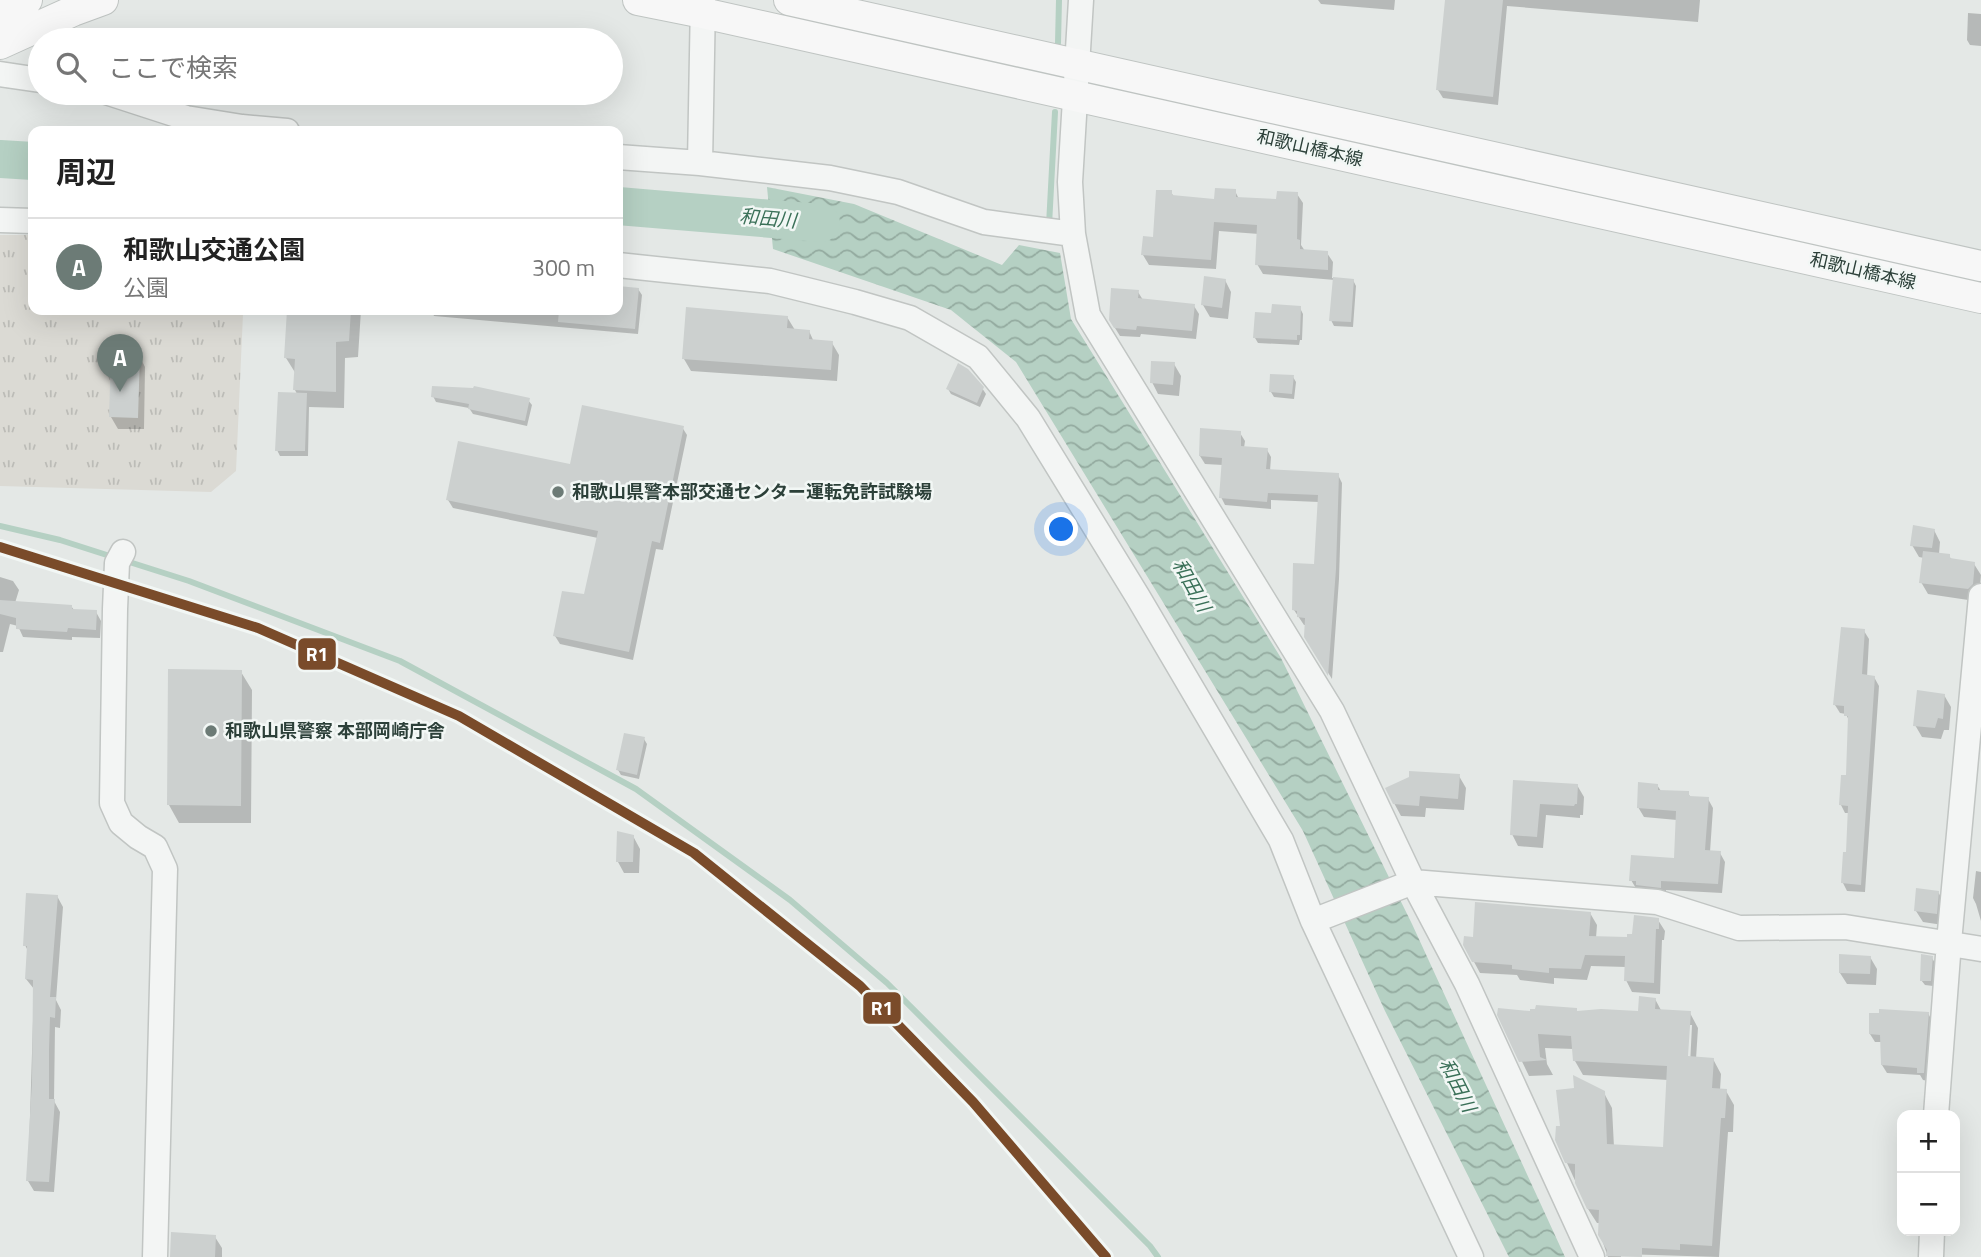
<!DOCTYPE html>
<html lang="ja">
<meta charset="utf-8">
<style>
body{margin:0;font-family:"Titillium Web","Noto Sans JP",sans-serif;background:#f2f2f2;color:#222}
.controls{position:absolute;right:21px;bottom:21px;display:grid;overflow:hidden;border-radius:14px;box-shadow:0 7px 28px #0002}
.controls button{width:63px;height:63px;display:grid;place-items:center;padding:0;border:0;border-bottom:2px solid #e0e0e0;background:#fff;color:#222;font:35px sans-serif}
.you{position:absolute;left:1062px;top:530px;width:24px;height:24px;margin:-18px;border:5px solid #fff;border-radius:50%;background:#1a73e8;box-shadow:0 0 0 10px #1a73e833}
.badge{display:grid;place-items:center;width:46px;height:46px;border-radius:50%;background:#6c7b76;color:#fff;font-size:23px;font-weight:700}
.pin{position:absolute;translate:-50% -58px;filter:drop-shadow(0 2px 4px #0008)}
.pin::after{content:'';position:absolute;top:37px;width:24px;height:21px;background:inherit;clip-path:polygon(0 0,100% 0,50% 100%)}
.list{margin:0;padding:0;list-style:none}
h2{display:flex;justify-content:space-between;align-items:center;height:91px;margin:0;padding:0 28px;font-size:30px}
h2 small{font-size:23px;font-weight:400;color:#767676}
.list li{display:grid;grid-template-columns:46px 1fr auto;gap:21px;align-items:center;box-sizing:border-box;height:98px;padding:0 28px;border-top:2px solid #e0e0e0}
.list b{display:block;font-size:26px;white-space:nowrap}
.list p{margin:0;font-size:23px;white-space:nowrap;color:#767676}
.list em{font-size:23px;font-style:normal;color:#767676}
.icon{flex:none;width:38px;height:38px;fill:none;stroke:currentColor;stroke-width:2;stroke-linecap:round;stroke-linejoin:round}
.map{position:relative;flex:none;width:1981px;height:1257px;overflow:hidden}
.search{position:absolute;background:#fff;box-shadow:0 7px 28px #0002;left:28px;top:28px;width:595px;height:77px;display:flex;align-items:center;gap:18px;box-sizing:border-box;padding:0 24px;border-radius:38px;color:#767676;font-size:26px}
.panel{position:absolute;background:#fff;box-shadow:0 7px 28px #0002;left:28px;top:126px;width:595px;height:189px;border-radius:14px}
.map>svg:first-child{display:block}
.grass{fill:url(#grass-tufts)}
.water{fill:url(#water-waves)}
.shadow{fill:#0003;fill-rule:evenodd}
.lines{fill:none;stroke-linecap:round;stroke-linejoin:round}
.stream{stroke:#b5d0c3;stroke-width:6}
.river{stroke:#b5d0c3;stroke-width:38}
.building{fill:#ccd0cf}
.minor-casing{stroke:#c1c5c3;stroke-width:27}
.major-casing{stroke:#bfc4c2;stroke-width:32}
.minor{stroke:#f3f5f4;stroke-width:24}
.major{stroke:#f7f7f7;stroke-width:30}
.rail-1-casing{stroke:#f2f7f5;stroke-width:16}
.rail-1{stroke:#7a4b2a;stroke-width:10}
.poi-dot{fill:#6c7b76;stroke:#f2f7f5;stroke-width:2.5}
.labels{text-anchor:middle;stroke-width:5;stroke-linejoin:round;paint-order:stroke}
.street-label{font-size:18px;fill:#2c4039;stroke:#f2f7f5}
.poi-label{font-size:18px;font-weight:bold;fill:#2c4039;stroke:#f2f7f5;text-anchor:start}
.water-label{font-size:19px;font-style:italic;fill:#3a7058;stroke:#f2f7f5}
.line-badge{stroke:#f2f7f5;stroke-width:2.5}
.badge-label{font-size:19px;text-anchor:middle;font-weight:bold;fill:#fff}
</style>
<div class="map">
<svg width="1981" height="1257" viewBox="0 0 1981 1257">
<defs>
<pattern id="grass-tufts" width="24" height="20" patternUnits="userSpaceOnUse" patternTransform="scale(1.75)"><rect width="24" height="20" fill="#dbdad4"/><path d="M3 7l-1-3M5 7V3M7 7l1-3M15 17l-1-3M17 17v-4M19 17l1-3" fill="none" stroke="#bcbcb7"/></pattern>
<pattern id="water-waves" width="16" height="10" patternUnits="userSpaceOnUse" patternTransform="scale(1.75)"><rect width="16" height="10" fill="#b5d0c3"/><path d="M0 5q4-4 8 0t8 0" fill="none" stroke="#93aa9f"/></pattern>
</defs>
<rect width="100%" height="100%" fill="#e4e8e6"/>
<path class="grass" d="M0,235H33V310H238L243,314L236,471L211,492L0,486Z"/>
<path class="water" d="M767,187L854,204L1002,265L1019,245L1060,253L1071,319L1281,658L1412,924L1565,1257H1509L1385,1011L1303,831L1016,362L951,310L773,249Z"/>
<path class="shadow" d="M1318,0H1395L1394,10L1321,4Z
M1447,0H1700L1698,22L1507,6L1498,105L1443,98L1438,90Z
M1968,13L1981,14V46L1970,45L1967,40Z
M1235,191L1239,199L1278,201L1297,194L1303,203L1301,245L1305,251L1327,253L1333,262L1332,278L1353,280L1356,286L1353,327L1334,326L1331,320L1335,280L1263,274L1257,264L1259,234L1219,231L1216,269L1149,265L1143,255L1155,238L1171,192L1174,197L1216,201Z
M1225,280L1231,292L1228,319L1210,317L1203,305Z
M618,288L638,289L642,295L638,334L434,316L431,310H423H618Z
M1138,292L1143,300L1194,306L1199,314L1196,339L1141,334L1140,337L1120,336L1110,320Z
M1300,308L1303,314L1302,340H1300L1299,345L1258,343L1255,338L1273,315Z
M289,310H361L358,357L345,358L344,408L309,407L308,456H280L277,450L297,394L295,390L296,374L286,358Z
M787,317L795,330L809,331L814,342L832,343L839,355L837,381L691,371L684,359Z
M139,355L145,367L144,429H118L111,417Z
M1174,364L1181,376L1179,396L1158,394L1152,382Z
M1293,377L1296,382L1294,399L1274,397L1271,392Z
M982,388L986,394L980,407L951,394L948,389Z
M433,396L528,400L532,405L527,426L473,414L469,408L436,402Z
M682,427L687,435L663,550L656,549L633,660L560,644L555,636L586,596L598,538L453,508L448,500L572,466Z
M1240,433L1245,441L1244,448L1267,450L1271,457L1270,471L1338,475L1342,483L1339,579L1332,679L1306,637L1307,625H1304L1294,610L1316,566L1319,502L1271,500V509L1225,505L1221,497L1223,465L1205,464L1200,456Z
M1934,530L1940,542L1939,554L1949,556L1952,560L1974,564L1981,575L1979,596L1975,601L1928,594L1921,582L1924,558L1919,557L1912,545Z
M0,577L13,581L19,590L15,603L71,606L74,610L96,612L101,621L100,638L72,637V640L23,637L18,626L10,624L3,652H0Z
M1864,631L1869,639L1867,677H1874L1879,686L1865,892L1847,891L1843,883L1848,854L1850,813H1845L1841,805L1848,777L1850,723L1846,714L1840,713L1835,705Z
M241,672L252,690L251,823H179L169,805Z
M1944,695L1951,707L1949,730H1944L1941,739L1922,737L1915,725Z
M644,739L647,744L639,779L621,775L618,770Z
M1459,776L1466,788L1464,810L1426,808L1425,817L1401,816L1394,803Z
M1515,782L1577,785L1584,797L1583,815H1580V818L1546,815L1543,848L1518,846L1512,834Z
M1657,785L1661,791L1688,793L1691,798L1708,799L1713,808L1710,852L1720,853L1725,862L1722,893L1666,890V896L1637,890L1631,880L1676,860L1677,820L1644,817L1638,807Z
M633,836L640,849L639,873H624L618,862Z
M1976,871L1981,872V921L1976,904L1973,898Z
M1938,892L1945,904L1943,925L1923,922L1916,911Z
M57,896L63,907L56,1000L61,1010L60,1028L55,1027L54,1101L60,1112L54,1192L34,1191L28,1181L34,989L26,979L28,951L25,945Z
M1590,913L1597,925L1596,938L1628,939L1658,920L1665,931L1664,940H1662L1660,994L1632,992L1626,980V967L1591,966L1587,980L1554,978V984L1520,980L1517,975L1480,973L1465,945L1474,939Z
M1870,957L1877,969L1876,985L1847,984L1840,973Z
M1932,958L1935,963L1933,986L1925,985L1921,980Z
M1655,999L1662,1012L1690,1013L1698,1028L1696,1059H1713L1721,1074L1720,1090L1726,1091L1734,1105L1733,1132H1728L1719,1257L1621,1254V1257H1608L1600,1234V1223H1597L1588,1209L1567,1163L1562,1128L1576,1090L1604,1093L1612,1108L1614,1147L1664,1149L1668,1080L1583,1075L1575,1061L1574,1049L1545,1048L1547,1064L1553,1075L1529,1076L1499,1014L1640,1013ZM1688,1025H1692L1690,1065H1686Z
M1928,1013L1932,1021L1928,1081L1923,1080L1920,1075L1887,1073L1882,1065V1042H1875L1870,1034Z
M215,1237L222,1248V1257H172Z"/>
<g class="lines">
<path class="stream" d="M1058,43L1059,0
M1049,225L1055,112
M0,526L60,540L113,557
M123,560L189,581L400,661L636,789L790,900L887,983L1150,1246L1158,1257"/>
<path class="river" d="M0,159L33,161
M618,206L821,223"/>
</g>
<path class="building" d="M1445,0H1503L1493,97L1436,90Z
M1215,188L1236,189V197L1276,199L1277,191L1298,192L1297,239L1300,240V249L1328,251V270L1255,265L1257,225L1214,222L1211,260L1141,255L1143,236L1153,237L1156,190H1172V195L1214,199Z
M1204,276L1226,279L1222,308L1201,305Z
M1333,277L1354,279L1351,322L1329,321Z
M618,286L639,288L635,329L558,322L559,310H618Z
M1111,288L1139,290L1138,298L1195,304L1192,331L1137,326L1136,330L1114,328L1109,320Z
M1272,304L1301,306L1300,335H1297V340L1253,338L1255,312L1271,313Z
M686,307L788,316L787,328L810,330L809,339L833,341L831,370L682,359Z
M287,310H351L349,341L336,342V392L293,390L295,359L284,358Z
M111,354H140L138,418L109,417Z
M1151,361L1175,362L1173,385L1150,383Z
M958,363L968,369L984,387L977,403L946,389Z
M1270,374L1294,375L1292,394L1269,392Z
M432,386L473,388L474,386L530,398L525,421L468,409L469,404L431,397Z
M278,392L307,393L305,451H275Z
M582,405L684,426L660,543L652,541L629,652L553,636L562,591L584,594L598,531L446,500L458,441L570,464Z
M1200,428L1241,431V446L1268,448L1266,469L1339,473L1336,569L1328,676L1304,637L1305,618L1297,617V611L1292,610L1293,563L1314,564L1318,495L1268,493L1267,502L1219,498L1222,458L1199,456Z
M1913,525L1935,529L1932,548L1910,546Z
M1923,551L1950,554V558L1975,562L1973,584L1968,589L1919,583Z
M0,600L72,605V609L97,610L96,630L68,628L67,632L16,629V618L0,614Z
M1841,627L1865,629L1862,674L1875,676L1861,885L1841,883L1843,852H1846L1848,806L1839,805L1841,775H1846L1848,716H1844V706L1833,705Z
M168,669L242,670L241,806L167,805Z
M1917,690L1945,694L1943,719L1938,718L1935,728L1913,726Z
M624,733L645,737L637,775L616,770Z
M1409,771L1460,774L1458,799L1420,796L1419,806L1393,804L1385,788L1409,777Z
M1513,780L1578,784L1577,804H1575L1574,806L1540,804L1537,837L1510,835Z
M1638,782L1658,784V790L1689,791V796L1709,797L1705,850L1721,851L1718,884L1661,881V888L1636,885V881H1629L1631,855L1674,858L1676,811L1637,808Z
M617,831L634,835L633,862H616Z
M1916,888L1939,891L1937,914L1914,911Z
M26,893L58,895L50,997H56L55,1018L50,1017L49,1050V1099H55L49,1182L26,1181L32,1082L33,980L25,979L27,946H23Z
M1475,902L1591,912L1589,936L1627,937V934H1632L1634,915L1659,918V929H1656L1654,983L1624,981L1625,956L1585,955L1581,969L1549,968V973L1512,969V965L1472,962L1463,945L1464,936L1473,937Z
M1839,954L1871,956L1870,974L1839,973Z
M1921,954L1933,956L1931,981H1920Z
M1639,996L1656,998L1655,1009L1691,1011L1688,1056L1714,1058L1712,1088L1727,1089L1725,1118H1721L1712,1246L1680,1244V1250L1642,1248V1257L1606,1256L1607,1250L1598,1235L1599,1210L1587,1209L1575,1183V1164L1565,1163L1555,1140L1556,1126H1560L1556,1090L1574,1088L1573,1075L1605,1091L1607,1144L1663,1147L1667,1066L1573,1061L1571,1036L1538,1034L1540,1057L1547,1060L1519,1062L1497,1015L1498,1008L1530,1011V1009H1535L1536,1005L1577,1008V1011L1601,1009L1638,1011Z
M1879,1009L1929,1012L1924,1073H1917V1068L1881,1065L1880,1035L1869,1034V1013H1879Z
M171,1232L216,1235L215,1257H170Z"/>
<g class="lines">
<g class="minor-casing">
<path id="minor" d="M1081,0L1070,182L1073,234L1088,315L1332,711L1413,882L1467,984L1592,1257
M0,74L40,80
M109,93L186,118L242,127L287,131
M618,157L700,163L830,178L898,192L984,222L1073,234
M700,163L703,0
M0,220L33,221
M618,265L770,281L855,302L910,318L978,357L1028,418L1138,597L1281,840L1313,921L1413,882L1657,902L1739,928L1845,927L1981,949
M123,552L117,563L115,609L112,803L121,823L138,837L155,847L165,869L155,1257
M1313,921L1471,1257
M1936,1115L1949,942L1981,596
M1931,1257L1932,1231"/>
</g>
<g class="major-casing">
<path id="major" d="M638,0L703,13L1981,298
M789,0L1981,266
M0,14L27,0
M0,44L73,11L103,0"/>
</g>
<use href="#minor" class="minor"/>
<use href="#major" class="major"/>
<g class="rail-1-casing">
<path id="rail-1" d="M0,547L258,628L459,716L694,853L860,986L973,1102L1106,1257"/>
</g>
<use href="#rail-1" class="rail-1"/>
</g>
<g class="poi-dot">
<circle cx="558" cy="492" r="7"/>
<circle cx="211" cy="731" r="7"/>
</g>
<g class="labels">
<g class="street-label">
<text transform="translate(1310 148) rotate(13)" y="6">和歌山橋本線</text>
<text transform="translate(1863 271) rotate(13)" y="6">和歌山橋本線</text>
</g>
<g class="poi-label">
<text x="572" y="498">和歌山県警本部交通センター運転免許試験場</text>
<text x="225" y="737">和歌山県警察 本部岡崎庁舎</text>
</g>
<g class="water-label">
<text transform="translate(768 218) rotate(5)" y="7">和田川</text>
<text transform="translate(1192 585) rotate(61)" y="7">和田川</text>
<text transform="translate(1458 1085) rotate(63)" y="7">和田川</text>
</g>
</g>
<g class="line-badge">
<rect x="297" y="637" width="40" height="34" rx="7" fill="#7a4b2a"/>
<rect x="862" y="991" width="40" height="34" rx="7" fill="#7a4b2a"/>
</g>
<g class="badge-label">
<text x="317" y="661">R1</text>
<text x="882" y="1015">R1</text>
</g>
</svg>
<div class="controls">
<button>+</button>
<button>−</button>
</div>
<div class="you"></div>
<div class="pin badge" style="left:120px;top:392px">A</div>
<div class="search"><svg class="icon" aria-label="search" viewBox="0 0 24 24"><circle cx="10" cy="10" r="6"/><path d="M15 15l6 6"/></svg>ここで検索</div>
<section class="panel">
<h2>周辺<small></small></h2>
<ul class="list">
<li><span class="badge">A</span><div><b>和歌山交通公園</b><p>公園</p></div><em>300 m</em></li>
</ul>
</section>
</div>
